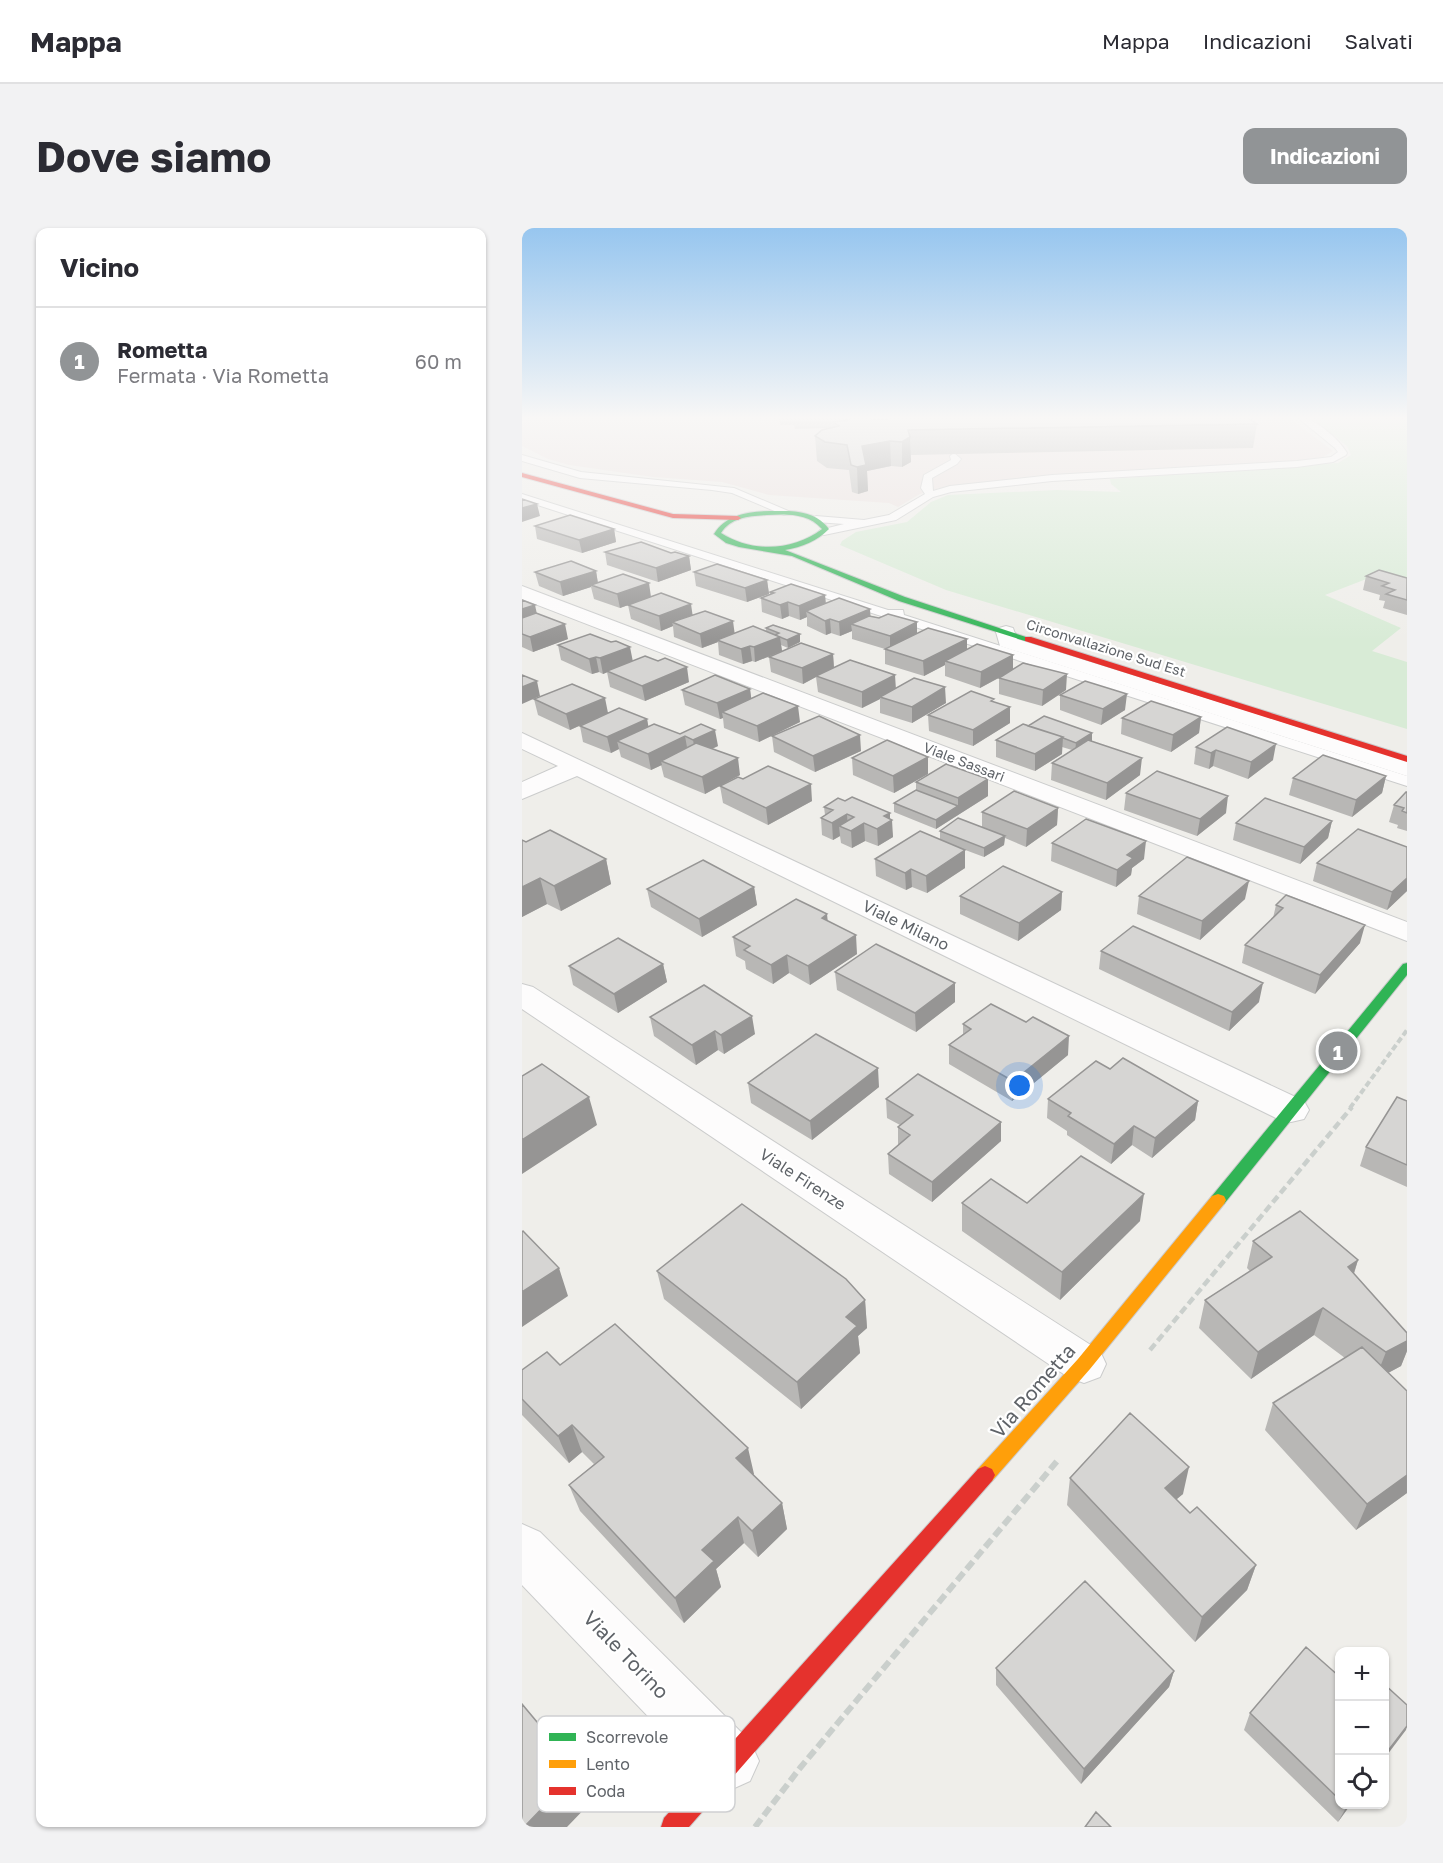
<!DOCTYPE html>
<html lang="it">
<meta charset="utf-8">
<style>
body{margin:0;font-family:"Golos Text",sans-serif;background:#f2f2f3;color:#2b2b33}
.controls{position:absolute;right:18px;bottom:18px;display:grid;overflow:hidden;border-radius:12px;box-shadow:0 2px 4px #0004}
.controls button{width:54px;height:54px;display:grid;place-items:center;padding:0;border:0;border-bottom:2px solid #e1e1e2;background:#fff;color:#2b2b33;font:30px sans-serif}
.you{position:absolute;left:498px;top:858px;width:21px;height:21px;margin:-15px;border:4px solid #fff;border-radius:50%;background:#1a73e8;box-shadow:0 0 0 9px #1a73e833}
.badge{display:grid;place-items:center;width:39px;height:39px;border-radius:50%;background:#919496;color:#fff;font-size:20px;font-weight:700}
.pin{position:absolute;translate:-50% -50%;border:3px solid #fff;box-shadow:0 2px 6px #0006}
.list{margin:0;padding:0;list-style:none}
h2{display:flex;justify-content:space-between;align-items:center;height:78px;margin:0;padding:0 24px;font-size:26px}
h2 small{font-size:20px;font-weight:400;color:#7c7c81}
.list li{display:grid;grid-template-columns:39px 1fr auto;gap:18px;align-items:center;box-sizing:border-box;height:108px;padding:0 24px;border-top:2px solid #e1e1e2}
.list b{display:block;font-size:22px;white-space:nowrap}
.list p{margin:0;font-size:20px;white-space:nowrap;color:#7c7c81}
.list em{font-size:20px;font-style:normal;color:#7c7c81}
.icon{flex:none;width:33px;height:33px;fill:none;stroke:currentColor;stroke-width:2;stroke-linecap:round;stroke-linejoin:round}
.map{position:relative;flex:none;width:885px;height:1599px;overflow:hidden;border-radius:12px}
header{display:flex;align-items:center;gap:36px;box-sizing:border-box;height:84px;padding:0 30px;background:#fff;border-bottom:2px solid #e1e1e2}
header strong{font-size:28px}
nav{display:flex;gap:33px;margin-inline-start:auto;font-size:21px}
.intro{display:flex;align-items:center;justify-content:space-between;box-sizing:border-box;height:144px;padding:0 36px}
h1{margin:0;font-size:42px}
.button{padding:15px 27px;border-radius:12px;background:#919496;color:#fff;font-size:21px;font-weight:700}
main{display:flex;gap:36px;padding:0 36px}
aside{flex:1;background:#fff;border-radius:12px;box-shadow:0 2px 4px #0004}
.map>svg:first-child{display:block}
.medical{fill:#eae0de}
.green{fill:#d8ebd6}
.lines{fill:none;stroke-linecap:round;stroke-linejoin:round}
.lane-casing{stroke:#cbcccc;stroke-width:2}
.street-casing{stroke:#cbcccc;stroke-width:2}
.fast-casing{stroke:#cacacb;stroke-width:2}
.slow-casing{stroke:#cacacb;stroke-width:2}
.jam-casing{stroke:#cacacb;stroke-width:2}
.path-far2{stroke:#cacfcc;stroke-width:4;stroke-dasharray:6 3;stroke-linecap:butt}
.path-far1{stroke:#cacfcc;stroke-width:4.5;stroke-dasharray:8 4;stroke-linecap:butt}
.path{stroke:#cacfcc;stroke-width:6;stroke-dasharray:10 4.5;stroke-linecap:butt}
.lane{fill:#fdfcfc;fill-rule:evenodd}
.street{fill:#fdfcfc;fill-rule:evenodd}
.fast{fill:#30b455;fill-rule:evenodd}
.slow{fill:#ff9f0a;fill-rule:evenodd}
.jam{fill:#e5322d;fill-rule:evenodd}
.wall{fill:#b8b7b5}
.shaded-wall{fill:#969594}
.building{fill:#d6d5d3;stroke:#969594;stroke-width:1.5}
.labels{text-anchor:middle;stroke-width:4.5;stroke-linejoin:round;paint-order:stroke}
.far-street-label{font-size:14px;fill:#5f6368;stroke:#fff}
.street-label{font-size:16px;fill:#5f6368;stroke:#fff}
.near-street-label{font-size:20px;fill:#5f6368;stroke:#fff}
.key{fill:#fff;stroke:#cfd0d2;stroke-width:1.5}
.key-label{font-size:16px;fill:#5f6368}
</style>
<header>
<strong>Mappa</strong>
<nav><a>Mappa</a><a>Indicazioni</a><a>Salvati</a></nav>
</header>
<div class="intro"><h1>Dove siamo</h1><a class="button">Indicazioni</a></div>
<main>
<aside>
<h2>Vicino<small></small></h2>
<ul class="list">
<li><span class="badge">1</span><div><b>Rometta</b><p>Fermata · Via Rometta</p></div><em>60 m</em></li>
</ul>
</aside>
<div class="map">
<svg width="885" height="1599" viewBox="0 0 885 1599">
<rect width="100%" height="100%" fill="#efeeea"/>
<path class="medical" d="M4,189H766L811,223L801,229L763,234L517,248L425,258L398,266L376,279L367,275L247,267L200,254L131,249L47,237L26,231L0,218V197Z"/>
<path class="green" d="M788,189H885V359L847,350L803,367L879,400L850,423L885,434V501L424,362L318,317L320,313L334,304L385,294L409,274L426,267L535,262L599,264L589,256L588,251L816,235L829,227L825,218Z"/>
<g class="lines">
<g class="lane-casing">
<path id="lane" d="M775,189C791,188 817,211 825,225L824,227L811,234L775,239L530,253L429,264L411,269L374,292L302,307L297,304L298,302L322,296L294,294L289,291L294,288L342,292L367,287L403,266L399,260L402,247L429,232L428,228L432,225L439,231L435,236L410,250L411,263L428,258L530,247L775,233L809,229L816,224L813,220Z
M0,227L59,244L212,260L271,285L262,287L210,265L190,262L58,250L0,233Z
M0,266L366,382H381L382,387L885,548V558L0,272Z"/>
</g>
<g class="street-casing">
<path id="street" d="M0,358L885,694V713L0,371Z
M484,398L491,400L495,411L885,533V548L478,418L474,404L477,400Z
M0,505L782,873L787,882L782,891L769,894L756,891L55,548L0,571V554L36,538L0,521Z
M0,756L11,759L578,1123L584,1136L578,1149L562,1155L546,1149L0,781Z
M0,1296L18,1304L228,1513L237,1533L228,1553L208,1562L188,1553L0,1357Z"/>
</g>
<g class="fast-casing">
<path id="fast" d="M267,283C284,284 297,288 307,301C295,313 280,319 263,322L383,369L510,411L503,413L377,373L270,328L217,319L204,315L192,306C207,281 240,283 267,283ZM245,287C265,286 286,285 300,301C271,323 230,325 199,305C209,289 228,288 245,287Z
M885,735V747L702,976L696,978L690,976L688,972L690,968L881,736Z"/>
</g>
<g class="slow-casing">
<path id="slow" d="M696,966L702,968L704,972L702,976L568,1141L470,1253L463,1256L456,1253L453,1247L456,1241L556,1131L690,968Z"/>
</g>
<g class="jam-casing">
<path id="jam" d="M0,245L151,286L216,288L219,290L216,292L151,290L0,249Z
M503,409H509L885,528V534L503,413Z
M463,1238L470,1241L473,1247L470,1253L167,1599H139L142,1590L456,1241Z"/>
</g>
<path class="path-far2" d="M828,880L885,802"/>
<path class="path-far1" d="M628,1122L830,879"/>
<path class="path" d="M233,1599L278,1540L536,1232"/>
<use href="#lane" class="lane"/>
<use href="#street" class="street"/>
<use href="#fast" class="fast"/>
<use href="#slow" class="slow"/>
<use href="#jam" class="jam"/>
</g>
<path class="wall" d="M257,189H725L735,196L731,220L389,227V234L380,239L369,238L345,243L346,263L336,266L330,264L327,242L305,240L295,233L293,208L307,200L273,201L272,197H258Z
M13,298L92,301L94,314L60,325L15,311Z
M83,324L167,328L169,342L136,354L85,337Z
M74,343L76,355L129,368L212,405L244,403V400L278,406V414L266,420L259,417L260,423L233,434L230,433L221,436L197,427L196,414L180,420L152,409L151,398L139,403L109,391L106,377L98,380L72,371L69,359L41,368L17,358L13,344Z
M172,344L245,352L247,366L225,374L174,358Z
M844,348L885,350V387L861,380L863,373L857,372L858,367L841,362Z
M248,364L303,367L304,376L357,390L395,394V405L445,421L491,427V442L544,462L520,478L477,466V450L486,445L458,460L423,448V437L402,448L363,436V421L330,411V403L318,408L309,405L304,407L285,398V389L278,392L267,388L260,391L240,384L239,370L248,367Z
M0,372L15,386L46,411L11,424L0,419Z
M36,417L111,433L167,454L123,473L88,459L85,444L81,446L77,444L70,446L39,432Z
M311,426L312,440L374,460L424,475L390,495L358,485V471L340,480L296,464L294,449L281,456L249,444L247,429Z
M228,461L229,471L278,494L237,514L202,500L201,490L198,491L163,477L160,462Z
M538,467L603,482L579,497L538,482Z
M12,471L125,491L126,499L158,506L196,518L190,521L218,547L183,566L142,549L139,537L129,542L99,529L97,521L89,525L61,514L58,498L65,494L48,502L16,487Z
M472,474L488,479V495L451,518L407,503L406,487Z
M679,489L677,505L649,524L599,506L600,490Z
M501,496L570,513L618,547L584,572L529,552L530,535L550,522L540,519V526L513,543L474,529V512Z
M705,499L751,532L726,551L691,538L687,541L672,536L674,519Z
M250,508L339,523L293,544L252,524Z
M406,529V546L372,565L331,547L330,530Z
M864,548L860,565L830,589L767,567L771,550Z
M221,551L290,573L246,597L201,575L198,558Z
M466,551V568L414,601L372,584V575L394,562V554Z
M885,564V603L875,600L876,597L867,594L872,577Z
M604,565L704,585L675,608L602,582Z
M302,579L368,591L371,609L356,618L343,613L330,620L319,615L318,608L311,612L300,607L299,590L303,587Z
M536,580L535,597L504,619L483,610L482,617L462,629L430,617L443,640L405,665L390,659L384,662L354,648L353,631L418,611V603L460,599V584Z
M810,593L806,610L778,636L711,612L714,595Z
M0,612L4,614L84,631L89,656L39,683L25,676L0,689Z
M530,615L622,631L610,640L609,647L594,659L529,633Z
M885,619V663L865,682L791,653L795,635Z
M232,659L235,677L180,709L129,679L125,661Z
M540,664L539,682L496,713L438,686V668Z
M617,668L723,671L678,712L615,686Z
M754,677L838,715L793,766L720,735L723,717L751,690Z
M306,693L335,726L288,757L267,745L251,756L224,741L223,733L214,728L211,709Z
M579,723L737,774L707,803L577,741Z
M141,736L145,754L96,785L51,757L47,738Z
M313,744L433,755V774L394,804L315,762Z
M128,789L233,806L202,826L196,822L174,837L132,808Z
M441,796L546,827L490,873L427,836V817L441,806Z
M588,841L676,873L673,892L630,930L610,917L589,936L545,907V903L525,890L526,871Z
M226,855L357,859L290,912L229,875Z
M364,871L479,913L410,974L367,946L366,926L376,917V899L378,897L365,890Z
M885,873V959L838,938L844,919Z
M440,975H505L618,993L538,1072L440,1003Z
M731,1013L836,1032L832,1046L885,1105V1123L879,1138L866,1145L885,1265L834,1302L743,1202L751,1175L823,1130L792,1107L729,1151L677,1100L683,1072L728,1043L725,1040Z
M135,1043L343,1072L345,1100L336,1108L338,1125L279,1181L142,1071Z
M38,1137L232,1246L231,1247L260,1275L265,1301L236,1329L222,1315L194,1341L199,1359L162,1395L58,1283L47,1257L72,1236L60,1224L47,1235L0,1187V1142Z
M548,1250L661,1266L654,1271L668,1285L734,1337L725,1362L673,1414L545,1277Z
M474,1440L652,1443L647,1459L559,1556L474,1457Z
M818,1449V1576H829L816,1594L722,1502L728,1485Z"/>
<path class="shaded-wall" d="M388,209L389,234L380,239V214Z
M368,213L369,238L345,243L346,263L336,266L335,239L340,218Z
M15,276L18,288L0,294V280Z
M92,301L94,314L60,325L57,312Z
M167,328L169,342L136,354L134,340Z
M74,343L76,356L69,357V359L41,368L38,354Z
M245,352L247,366L225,374L223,360Z
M127,355L129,369L98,380L95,366Z
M303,367L304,381L284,383L285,389L278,392L277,378Z
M266,374L267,388L260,391L258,377Z
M169,376L171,390L150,394L151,398L139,403L137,388Z
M13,377L16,391L0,397V381Z
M348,381L349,395L329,396L330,403L318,408L317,394Z
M308,391L309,405L304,407L303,393Z
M211,393L213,408L195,412L196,414L180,420L178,406Z
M395,394V409L368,422V408Z
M43,396L46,411L11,424L8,409Z
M278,406V414L266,420L265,412Z
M258,409L260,423L233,434L232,419Z
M445,411V426L423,433V437L402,448L401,433Z
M228,418L230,433L221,436L219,421Z
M108,419L111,434L81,446L78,430Z
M311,426L312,441L294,448V449L281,456L280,440Z
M491,427V442L458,460L459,444Z
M74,429L77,444L70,446L67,431Z
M165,439L167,454L123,473L120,458Z
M545,446L544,462L520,478L521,462Z
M373,447L374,462L358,469V471L340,480V464Z
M15,453L18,468L0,476V459Z
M423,459L424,475L390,495V479Z
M228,461L230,476L200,484L201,490L198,491L195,475Z
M605,466L603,482L579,497L581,481Z
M83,470L86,485L48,502L44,486Z
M276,478L278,494L237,514L235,498Z
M488,479V495L451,518V502Z
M679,489L677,505L649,524L651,507Z
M125,491L128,507L95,513L97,521L89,525L85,509Z
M193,502L196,518L174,528L171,512Z
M570,505V513L553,524L554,515Z
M338,507L339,523L293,544L291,528Z
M163,508L166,525L139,533L140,537L129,542L126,526Z
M541,509L540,526L513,543V526Z
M754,516L751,532L726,551L729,534Z
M694,522L691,538L687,541L689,525Z
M406,529V546L372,565L371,548Z
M216,530L218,547L183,566L180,549Z
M620,530L618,547L584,572L585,555Z
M864,548L860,565L830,589L834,572Z
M466,551V568L414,601V592L436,578V570Z
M289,556L290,573L246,597L244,580Z
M706,568L704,585L675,608L678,591Z
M536,580L535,597L504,619L505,601Z
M368,585V593L370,592L371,609L356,618L355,601L362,588Z
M325,586L326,602L317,598L318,608L311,612L310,595Z
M810,593L806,610L778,636L782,619Z
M342,595L343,613L330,620L329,603Z
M483,608L482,617L462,629V620Z
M624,613L622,631L610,640L609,647L594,659L595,642L605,627Z
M443,622V640L405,665L404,648Z
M84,631L89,656L39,683L32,658Z
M389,641L390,659L384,662L383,645Z
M18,650L25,676L0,689V659Z
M885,650V663L865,682L870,664Z
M727,653L723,671L678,712L680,693Z
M232,659L235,677L180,709L177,691Z
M540,664L539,682L496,713L497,695Z
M305,686L307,705L300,690Z
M843,697L838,715L793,766L798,747Z
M334,707L335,726L288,757L286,738Z
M265,727L267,745L251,756L249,737Z
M141,736L145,754L96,785L92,766Z
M433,755V774L394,804L393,785Z
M741,755L737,774L707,803L710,784Z
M230,788L233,806L202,826L199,807Z
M193,803L196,822L174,837L170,817Z
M547,808L546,827L490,873L491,853Z
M356,840L357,859L290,912L288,893Z
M67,869L75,897L0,946V912Z
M676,873L673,892L630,930L633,910Z
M479,894V913L410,974V954Z
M612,898L610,917L589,936L592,916Z
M622,966L618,993L538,1072L540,1044Z
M836,1032L827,1060L826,1039Z
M37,1040L46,1068L0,1099V1064Z
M343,1072L345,1100L336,1108L338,1125L279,1181L275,1154L324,1089Z
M801,1080L792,1107L729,1151L736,1124Z
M885,1113V1123L879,1138L853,1152L864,1124Z
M50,1197L60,1224L47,1235L36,1208Z
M226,1220L232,1246L220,1257L214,1230Z
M667,1239L661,1266L637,1286L643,1260Z
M885,1247V1265L834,1302L845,1276Z
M260,1275L265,1301L236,1329L230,1303Z
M216,1289L222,1315L194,1341L199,1359L162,1395L153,1370L180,1322Z
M734,1337L725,1362L673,1414L680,1389Z
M652,1443L647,1459L559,1556L562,1541Z
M885,1498L884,1502L862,1531V1528Z
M56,1543L72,1571L45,1599H2Z
M826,1576H829L816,1594Z"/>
<path class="building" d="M327,189H349V191L365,192L364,189H725L735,196L386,202L388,209L380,214L368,213L340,218L344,237L335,239L329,237L325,217L303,214L293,208L300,202L317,198L311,194L327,192Z
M0,271L15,276L0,280Z
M48,287L92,301L57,312L13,298Z
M119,314L149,325L153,324L167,328L134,340L83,324Z
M49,333L74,343L38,354L13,344Z
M195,336L245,352L223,360L172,344Z
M857,342L885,350V372L864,366L873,362L860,358L867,355L844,348Z
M101,346L127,355L95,366L69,357Z
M269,356L303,367L277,378L266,374L258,377L239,370L252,365L248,364Z
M139,365L169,376L137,388L106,377Z
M317,370L348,381L317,394L308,391L303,393L284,383Z
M0,372L13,377L0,381Z
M183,383L211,393L178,406L150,394Z
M14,385L43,396L8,409L0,406V390Z
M366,386L395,394L368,408L329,396L347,388L357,390Z
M251,397L278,406L265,412L253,407L257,405L244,400Z
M231,398L258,409L232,419L228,418L219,421L195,412Z
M406,400L445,411L401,433L363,421Z
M68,406L89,414L94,413L108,419L78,430L74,429L67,431L36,417Z
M279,415L311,426L280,440L247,429Z
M455,416L491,427L459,444L423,433Z
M123,428L136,433L143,430L165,439L120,458L85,443Z
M328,432L373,447L340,464L294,448Z
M501,435L545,446L521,462L477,450Z
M0,447L15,453L0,459Z
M193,447L228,461L195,475L160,462Z
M392,450L423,459L390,479L358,469Z
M563,453L605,466L581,481L538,467Z
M50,456L83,470L44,486L12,471Z
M449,463L472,471L469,473L488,479L451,502L406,487Z
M241,465L276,478L235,498L200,484Z
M629,473L679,489L651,507L600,490Z
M97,480L125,491L85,509L58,498Z
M297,488L338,507L291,528L250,508Z
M522,488L570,505L554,515L541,510V509L506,498Z
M132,496L158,506L179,496L193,502L171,512L163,508L126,526L95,513Z
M501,496L541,509L513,526L474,512Z
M705,499L754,516L729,534L694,522L689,525L674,519Z
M365,512L406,529L371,548L330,530Z
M566,512L620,530L585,555L530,535Z
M174,515L216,530L180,549L139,533Z
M801,527L864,548L834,572L771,550Z
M424,536L466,551L436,570L394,554Z
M246,538L289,556L244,580L198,558L216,549L221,551Z
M635,543L706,568L678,591L604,565Z
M394,562L436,578L414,592L372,575Z
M492,563L536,580L505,601L460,584Z
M884,564H885V585L880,583L882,580L872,577Z
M330,569L368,585L362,588L370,592L355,601L342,595L329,603L317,598L332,589L325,586L310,595L299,590L311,582L302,579L316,570L323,573Z
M743,570L810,593L782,619L714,595Z
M436,590L483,608L462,620L418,603Z
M564,591L624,613L605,627L611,630L595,642L530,615Z
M836,601L885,619V650L870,664L795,635Z
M28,602L84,631L32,658L18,650L0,659V612L4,614Z
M398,603L443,622L404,648L389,641L383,645L353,631Z
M665,629L727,653L680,693L617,668Z
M181,632L232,659L177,691L125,661Z
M481,638L540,664L497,695L438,668Z
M764,667L843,697L798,747L723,717L761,680L754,677Z
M274,671L305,686L300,690L334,707L286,738L265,727L249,737L222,722L228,718L211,709Z
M611,698L741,755L710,784L579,723Z
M96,710L141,736L92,766L47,738Z
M354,716L433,755L393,785L313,744Z
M182,757L230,788L199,807L193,803L170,817L128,789Z
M469,776L504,794L511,789L547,808L491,853L427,817L449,801L441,796Z
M294,806L356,840L288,893L226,855Z
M601,830L676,873L633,910L612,898L592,916L546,888L549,885L526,871L574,833L588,841Z
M20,836L67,869L0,912V848Z
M396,846L479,894L410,954L366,926L388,907L376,899L391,887L364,871Z
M875,869L885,873V937L844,919Z
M559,928L622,966L540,1044L440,975L469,951L505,975Z
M220,976L324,1051L343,1072L324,1089L335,1098L275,1154L135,1043Z
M778,983L836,1032L826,1039L885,1105V1113L864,1124L801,1080L736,1124L683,1072L750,1029L731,1013Z
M1,1003L37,1040L0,1064V1004Z
M93,1096L226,1220L214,1230L260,1275L230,1303L216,1289L180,1322L192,1333L153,1370L47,1257L82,1229L50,1197L36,1208L0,1171V1142L25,1124L38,1137Z
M840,1119L885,1163V1247L845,1276L751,1175Z
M608,1185L667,1239L643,1260L668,1285L675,1279L734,1337L680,1389L548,1250Z
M563,1353L652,1443L562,1541L474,1440Z
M784,1419L818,1449V1572L728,1485Z
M862,1456L885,1477V1498L862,1528Z
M0,1476L56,1543L2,1599H0Z
M574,1584L589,1599H563Z"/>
<linearGradient id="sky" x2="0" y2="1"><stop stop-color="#97c6ef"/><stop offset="0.46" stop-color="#f8f7f6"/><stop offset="1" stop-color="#f8f7f6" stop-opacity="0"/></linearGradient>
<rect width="885" height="413" fill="url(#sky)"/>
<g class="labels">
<g class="far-street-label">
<text transform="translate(584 420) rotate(17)" y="5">Circonvallazione Sud Est</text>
<text transform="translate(442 534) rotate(21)" y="5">Viale Sassari</text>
</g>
<g class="street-label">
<text transform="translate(384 697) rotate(26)" y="6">Viale Milano</text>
<text transform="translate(281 951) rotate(33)" y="6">Viale Firenze</text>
</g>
<g class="near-street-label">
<text transform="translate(511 1163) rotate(-49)" y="7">Via Rometta</text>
<text transform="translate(104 1427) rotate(46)" y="7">Viale Torino</text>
</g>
</g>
<rect x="15" y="1488" width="198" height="96" rx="9" class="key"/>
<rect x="27" y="1505" width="27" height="8" fill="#30b455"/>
<rect x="27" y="1532" width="27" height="8" fill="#ff9f0a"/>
<rect x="27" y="1559" width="27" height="8" fill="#e5322d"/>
<g class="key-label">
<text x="64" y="1515">Scorrevole</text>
<text x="64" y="1542">Lento</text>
<text x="64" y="1569">Coda</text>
</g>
</svg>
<div class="controls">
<button>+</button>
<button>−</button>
<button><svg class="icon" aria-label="locate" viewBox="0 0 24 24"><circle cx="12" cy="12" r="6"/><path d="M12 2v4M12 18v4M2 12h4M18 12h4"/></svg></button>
</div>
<div class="you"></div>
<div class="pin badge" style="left:816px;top:823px">1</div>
</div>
</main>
